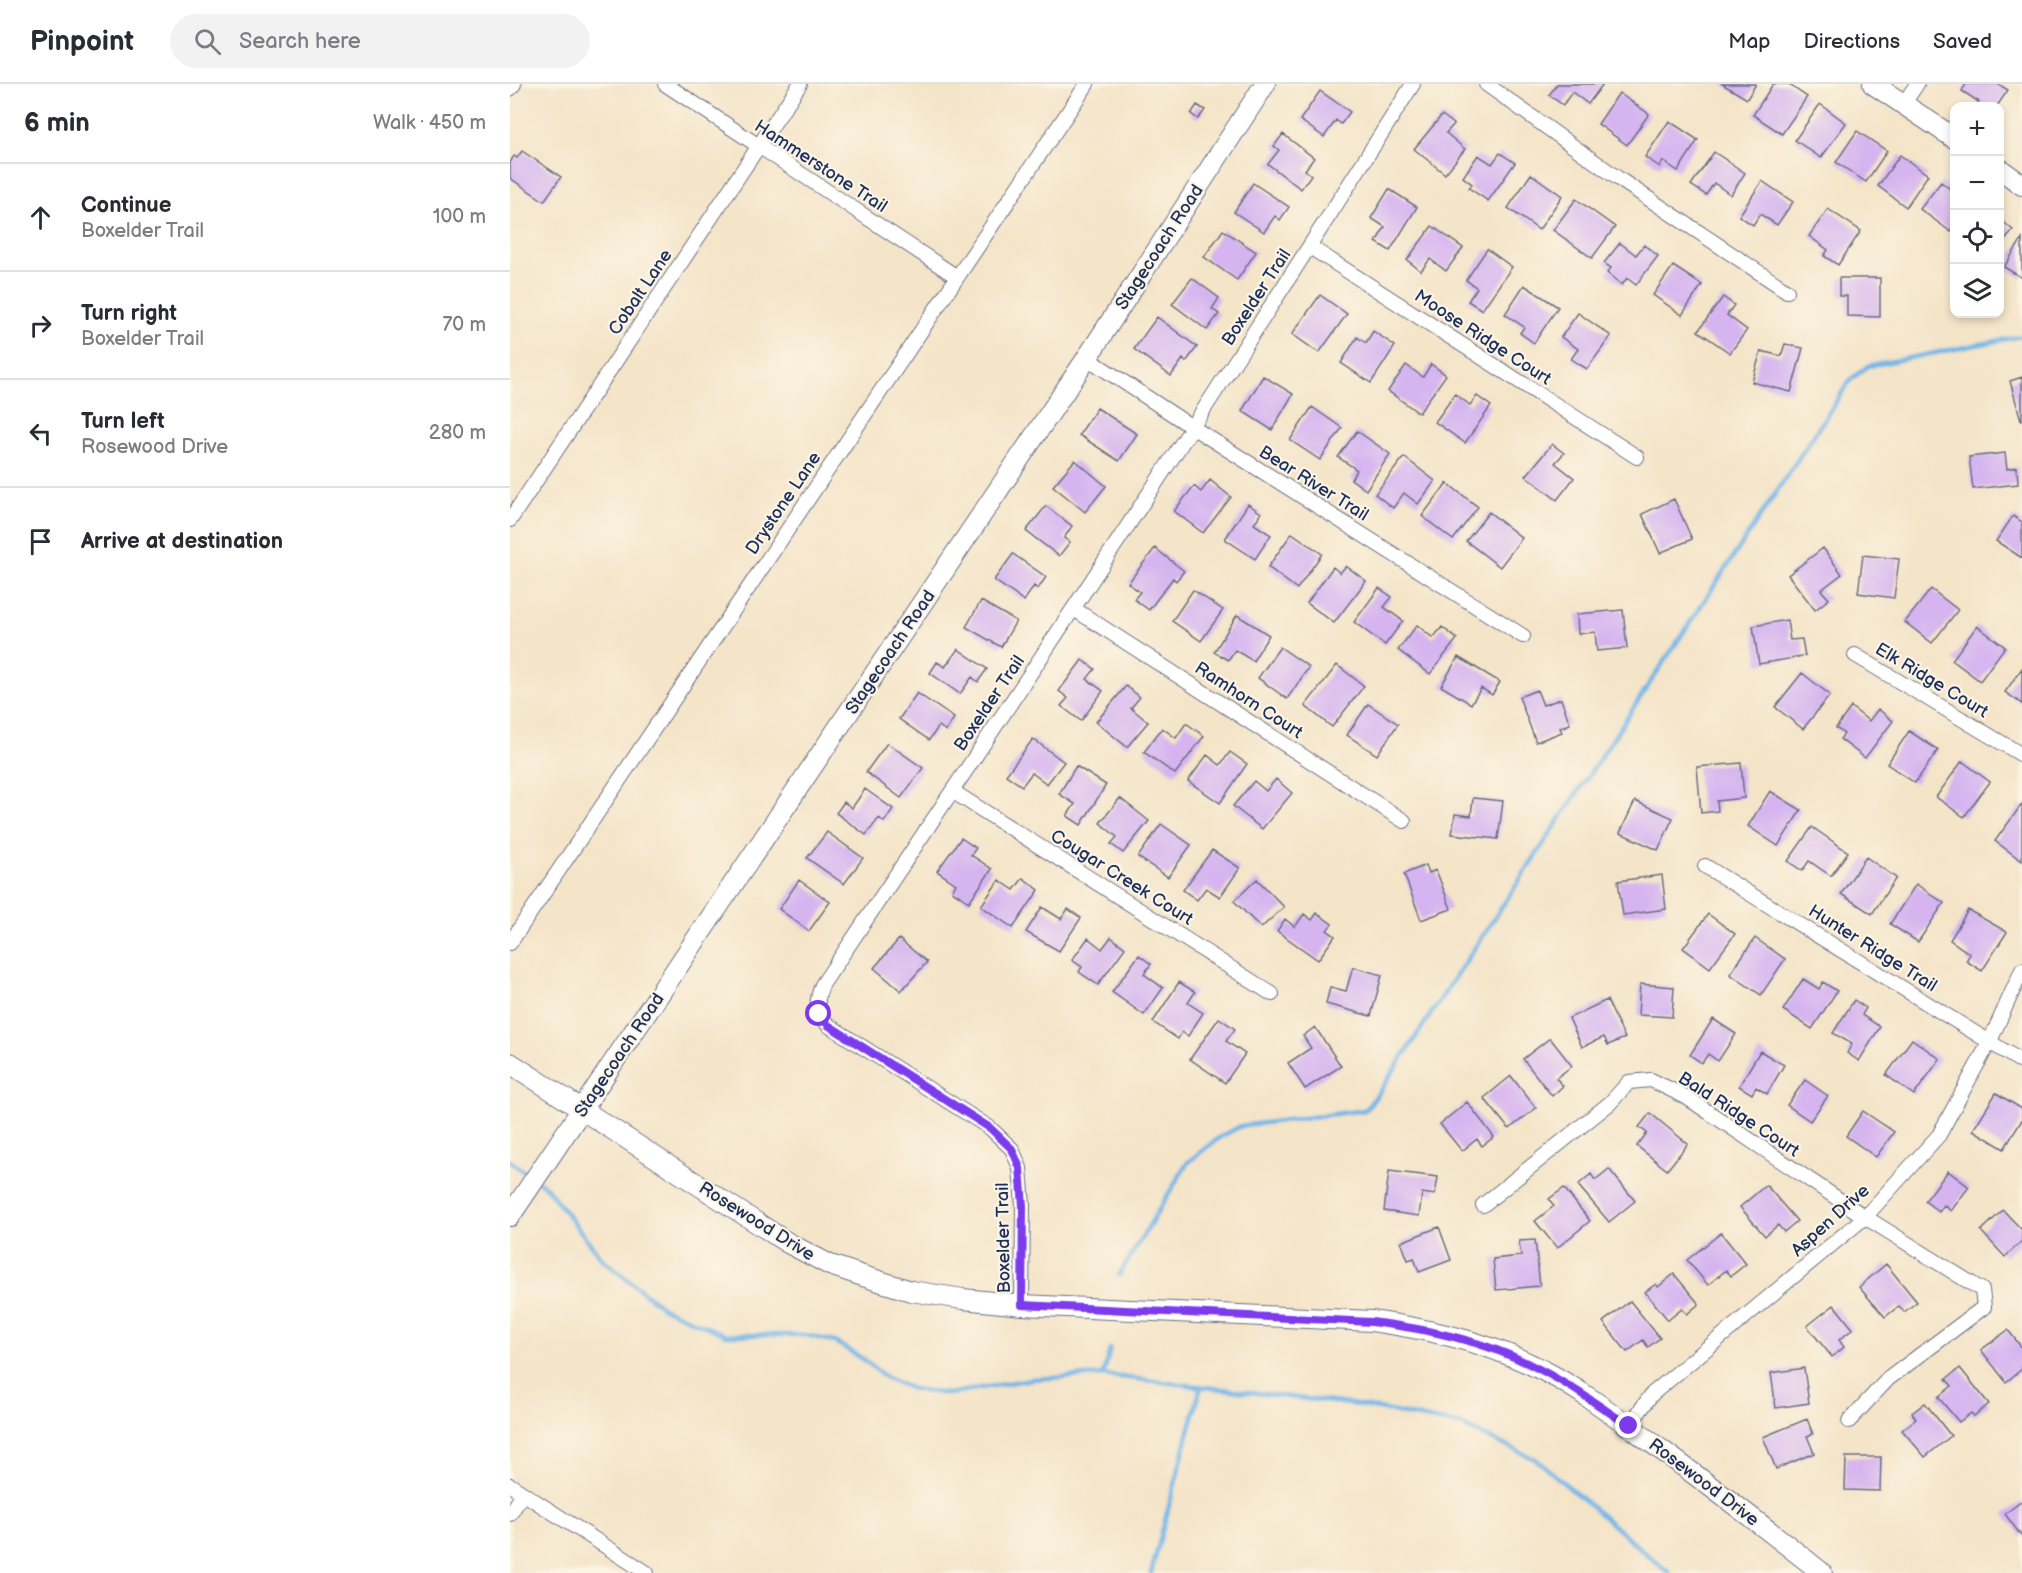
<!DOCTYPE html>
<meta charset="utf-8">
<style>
body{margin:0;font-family:"Balsamiq Sans",sans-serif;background:#f2f2f3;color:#2b2b33}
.controls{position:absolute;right:18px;top:18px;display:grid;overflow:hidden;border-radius:12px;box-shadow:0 3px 9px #0003}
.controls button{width:54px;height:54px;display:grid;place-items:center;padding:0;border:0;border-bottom:2px solid #e1e1e2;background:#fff;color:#2b2b33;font:30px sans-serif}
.stop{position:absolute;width:18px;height:18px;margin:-14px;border:4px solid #7c3aed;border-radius:50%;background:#fff}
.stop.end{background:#7c3aed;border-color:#fff;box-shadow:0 2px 6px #0008}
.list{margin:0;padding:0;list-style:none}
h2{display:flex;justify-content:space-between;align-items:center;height:78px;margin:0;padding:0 24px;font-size:26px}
h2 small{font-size:20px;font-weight:400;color:#7c7c81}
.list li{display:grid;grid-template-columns:39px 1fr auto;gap:18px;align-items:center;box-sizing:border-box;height:108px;padding:0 24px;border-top:2px solid #e1e1e2}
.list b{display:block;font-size:22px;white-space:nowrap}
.list p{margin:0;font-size:20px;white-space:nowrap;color:#7c7c81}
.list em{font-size:20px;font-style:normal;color:#7c7c81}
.icon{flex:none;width:33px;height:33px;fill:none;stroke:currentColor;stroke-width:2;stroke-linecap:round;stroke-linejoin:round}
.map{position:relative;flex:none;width:1512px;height:1489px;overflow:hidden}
header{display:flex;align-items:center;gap:36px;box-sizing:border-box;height:84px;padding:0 30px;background:#fff;border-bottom:2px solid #e1e1e2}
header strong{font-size:28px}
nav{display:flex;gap:33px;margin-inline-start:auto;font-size:21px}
.search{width:420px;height:54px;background:#f2f2f3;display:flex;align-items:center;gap:15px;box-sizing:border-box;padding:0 21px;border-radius:33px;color:#7c7c81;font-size:22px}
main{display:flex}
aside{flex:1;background:#fff}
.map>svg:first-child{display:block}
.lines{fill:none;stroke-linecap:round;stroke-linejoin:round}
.stream{stroke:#72b5e7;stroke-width:4.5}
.building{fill:#d5b4f0}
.street-casing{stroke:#676e83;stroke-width:16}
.secondary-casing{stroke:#676e83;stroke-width:22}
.street{stroke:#fff;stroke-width:14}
.secondary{stroke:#fff;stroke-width:20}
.route{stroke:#7c3aed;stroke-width:8}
.labels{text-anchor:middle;stroke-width:4.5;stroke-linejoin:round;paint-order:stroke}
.street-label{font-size:18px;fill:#1b2f5e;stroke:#fcf5e5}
</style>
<header>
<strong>Pinpoint</strong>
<div class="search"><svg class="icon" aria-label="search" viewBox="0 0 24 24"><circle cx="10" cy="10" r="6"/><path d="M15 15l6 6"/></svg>Search here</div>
<nav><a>Map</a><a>Directions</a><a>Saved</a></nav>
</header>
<main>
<aside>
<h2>6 min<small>Walk · 450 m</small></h2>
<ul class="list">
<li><svg class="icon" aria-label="ahead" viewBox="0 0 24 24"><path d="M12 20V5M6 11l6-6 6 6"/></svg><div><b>Continue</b><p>Boxelder Trail</p></div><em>100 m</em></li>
<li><svg class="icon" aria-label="right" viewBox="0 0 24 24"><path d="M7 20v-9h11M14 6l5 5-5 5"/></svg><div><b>Turn right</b><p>Boxelder Trail</p></div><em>70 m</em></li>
<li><svg class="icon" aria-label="left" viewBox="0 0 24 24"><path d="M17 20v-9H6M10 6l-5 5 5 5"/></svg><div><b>Turn left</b><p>Rosewood Drive</p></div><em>280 m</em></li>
<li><svg class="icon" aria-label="arrive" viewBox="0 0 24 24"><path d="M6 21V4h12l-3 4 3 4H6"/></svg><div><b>Arrive at destination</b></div></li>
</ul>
</aside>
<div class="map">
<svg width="1512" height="1489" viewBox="0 0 1512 1489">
<rect width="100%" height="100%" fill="#fcf5e5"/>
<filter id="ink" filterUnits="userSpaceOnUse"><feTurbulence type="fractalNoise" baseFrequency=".0167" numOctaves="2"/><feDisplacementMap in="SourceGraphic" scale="12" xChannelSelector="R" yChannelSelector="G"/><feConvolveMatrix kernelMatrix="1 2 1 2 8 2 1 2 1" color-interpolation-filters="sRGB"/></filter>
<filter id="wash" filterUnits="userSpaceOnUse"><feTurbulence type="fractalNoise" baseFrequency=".008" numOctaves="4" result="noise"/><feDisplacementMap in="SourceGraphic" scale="24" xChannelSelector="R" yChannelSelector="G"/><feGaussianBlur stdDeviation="1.35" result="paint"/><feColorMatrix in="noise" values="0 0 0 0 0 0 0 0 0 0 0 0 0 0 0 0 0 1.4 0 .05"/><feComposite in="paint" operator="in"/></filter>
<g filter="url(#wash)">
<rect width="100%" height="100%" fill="#f4e4c8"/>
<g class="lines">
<path class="stream" d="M0,1077L20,1092
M29,1098L36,1103L53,1125L92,1175L153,1224L216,1251H296L325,1258L353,1275L375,1293L402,1305L438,1310L521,1295L593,1291L848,1321L951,1341L1027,1376L1159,1489
M609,1191L678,1078L710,1053L731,1042L855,1026L868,1010L1341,295L1358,282L1512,252
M593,1291L600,1265
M641,1489L691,1302"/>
</g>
<g id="blocks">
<path class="building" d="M1047,0H1093L1078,20L1062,8L1053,21L1039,11Z
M1212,0H1246L1237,15Z
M1263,0H1278L1297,13L1272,50L1243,31Z
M1456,0H1488L1498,6L1487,22H1466L1469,18L1452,7Z
M810,7L840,28L831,40L826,36L814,53L790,36Z
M1109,9L1139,30L1117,61L1088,40Z
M1310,20L1336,39L1311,74L1285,56Z
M687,21L695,26L688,35L681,30Z
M932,31L944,40L936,49L955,65L935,90L904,65Z
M1159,37L1188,56L1168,87L1153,77L1150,83L1135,73Z
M1347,47L1377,67L1356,98L1326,78Z
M773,50L804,74L795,86L801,91L791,105L758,80L769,66L764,62Z
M12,67L51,93L34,117L0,94V79L4,72L7,74Z
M1204,68L1235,89L1221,111L1204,99L1196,111L1181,101Z
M990,69L1005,79L978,117L959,104L962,100L953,93L968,71L982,80Z
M1390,71L1418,91L1396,123L1368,102Z
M1021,90L1052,112L1029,146L998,124Z
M1252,97L1283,118L1267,141L1250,130L1243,141L1229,132Z
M1431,98L1444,108V143L1441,148L1410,125Z
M743,99L779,123L770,136L765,132L754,148L724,128Z
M879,105L907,123L880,167L866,158L875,143L861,134Z
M1066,115L1105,143L1082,174L1043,146Z
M1318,125L1351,147L1328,181L1314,172L1318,166L1299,152Z
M1490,135L1503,146L1490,163Z
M922,142L953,164L936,187L920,175L911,187L897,176Z
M713,146L746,168L727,196L694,173Z
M1512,155V194L1494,183Z
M1110,159L1126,171L1134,161L1148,172L1126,201L1117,194L1112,201L1097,189L1101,184L1094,179Z
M977,165L1002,183L972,226L958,217L967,204L956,196Z
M1163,182L1192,201L1172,231L1143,211Z
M682,194L709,214L702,225L709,230L697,246L662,220Z
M1329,194H1370V233L1337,232V212H1329Z
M1014,201L1048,223L1024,259L1010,249L1014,243L995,230Z
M810,211L837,230L809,269L782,250Z
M1213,213L1224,221L1217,231L1237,246L1220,269L1188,247Z
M1068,229L1101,252L1077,285L1061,275L1068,265L1051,253Z
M647,233L687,263L676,278L673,275L661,292L624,265Z
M863,247L885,262L861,299L831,279L847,253L856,259Z
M1275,260L1293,264L1281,308L1242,298L1251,267L1271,272Z
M921,280L936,291L909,329L878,307L896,281L913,293Z
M753,292L783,310L762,346L732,327Z
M1512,293V336H1511L1500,297Z
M945,310L960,321L967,312L981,322L955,359L925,338Z
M802,323L832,344L810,376L780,356Z
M587,324L627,350L609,377L569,351Z
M847,347L880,370L856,406L841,395L847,386L828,373Z
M1042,360L1054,369L1045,379L1064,394L1047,416L1016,392Z
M1495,369L1497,385L1507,383L1508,400L1463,405L1459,373Z
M894,373L925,397L908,420L894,409L883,424L865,410Z
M565,376L596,402L575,428L543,402Z
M700,396L721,413L693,449L664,427L684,402L691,408Z
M937,399L968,423L943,456L912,432Z
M1164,415L1182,455L1150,469L1132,430Z
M738,420L751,429L744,440L761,451L745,475L715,455Z
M536,422L562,442L554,454L560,458L549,472L516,447Z
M979,428L1012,454L990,483L956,457Z
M1503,432L1512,438V474L1486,457Z
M782,449L812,470L787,505L758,483Z
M645,464L674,487L666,497L663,494L639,526L624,515L630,508L618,499Z
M1313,464L1332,490L1311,506L1319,515L1305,526L1278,491Z
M503,470L536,493L528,505L524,502L514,517L484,496Z
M1353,471L1389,475L1384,514L1348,509Z
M836,482L856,497L824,539L797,519L823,483L830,489Z
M869,504L882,513L874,523L893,537L875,561L844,538Z
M1421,505L1448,526L1422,559L1395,538Z
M683,506L713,526L691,557L662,537Z
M471,517L506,537L491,563L456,543Z
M1113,526L1117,564L1087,567L1085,548L1068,550L1067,530Z
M727,531L759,551L743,577L725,566L718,576L704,568Z
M1277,536L1280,556L1292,555L1295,572L1249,580L1243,542Z
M907,541L923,554L932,543L947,555L920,590L888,566Z
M1467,542L1495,563L1470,597L1442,576Z
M770,563L799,583L777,615L748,594Z
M448,565L477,585L468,598L462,593L450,610L420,589L427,578L435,583Z
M948,573L990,598L982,611L971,604L961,620L931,602Z
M572,576L585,585L577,595L593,607L571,637L551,622L558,614L549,607Z
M827,581L854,602L822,643L795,622Z
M1512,584V620L1495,608Z
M1292,589L1320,611L1293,645L1265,623Z
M616,602L630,613L621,624L638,638L617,663L586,638Z
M1027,606L1033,621L1051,615L1060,640L1050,644L1052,648L1026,658L1009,613Z
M407,609L444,634L436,647L429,642L419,656L389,635Z
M858,620L888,640L867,671L837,651Z
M1341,623L1359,637L1368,625L1383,637L1355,674L1330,655L1334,650L1326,644Z
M676,639L694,652L665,690L634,668L652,644L666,654Z
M1399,647L1428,666L1405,699L1377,680Z
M523,655L554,678L537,700L522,689L512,702L496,691Z
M377,659L413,684L391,714L356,688Z
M720,668L737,680L710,719L678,697L697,671L710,681Z
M1452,677L1480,698L1454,733L1426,713Z
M1231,679L1234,714L1207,717L1208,727L1191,729L1187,683Z
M566,682L596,701L571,741L557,732L565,720L549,710Z
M766,695L782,709L752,745L723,722L744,697L756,707Z
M355,705L383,725L374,738L369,734L356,751L326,729L334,718L342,724Z
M1260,707L1291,726L1268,762L1238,742Z
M610,714L639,737L613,769L601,760L607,753L590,739Z
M963,714L993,717L988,755L942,750L945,730L961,732Z
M1125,717L1163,734L1148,766L1110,749Z
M1512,720V777L1485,757Z
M651,740L681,761L658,793L628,773Z
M1302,743L1338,768L1321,792L1299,777L1292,787L1278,777Z
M317,748L353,774L334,800L297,774Z
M451,754L466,764L461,771L482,785L459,818L442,807L446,800L427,787Z
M702,766L730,784L710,813L696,804L687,816L673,806Z
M1356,773L1386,794L1362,830L1331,810Z
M916,781L919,789L926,786L941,825L911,836L894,790Z
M1152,791L1156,825L1113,831L1108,797Z
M513,794L529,806L503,844L471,822L489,796L504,806Z
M747,795L774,823L751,844L724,817Z
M289,796L320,818L299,847L269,825Z
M1406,800L1434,819L1408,858L1380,840Z
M532,823L551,835L558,825L571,834L549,867L516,848Z
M1458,826L1497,848L1472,887L1456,877L1460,870L1440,856Z
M807,829L822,840L817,846L825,852L808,876L767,847L775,835L785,843L794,830L802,836Z
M1198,830L1225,850L1200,884L1173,864Z
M601,853L615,864L588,901L569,888L572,883L562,876L578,854L592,865Z
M1245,854L1275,875L1251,911L1220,890Z
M389,855L417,878L391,907L364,884Z
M629,871L641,880L634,890L653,904L634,931L602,908Z
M843,883L872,891L861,932L816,920L820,903L836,907Z
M1293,895L1309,905L1313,898L1327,907L1302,945L1273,926Z
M669,898L685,908L678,919L693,929L678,952L672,948L668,955L643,938Z
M1130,900L1164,903L1162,933L1128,931Z
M1097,916L1115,954L1098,961L1094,953L1072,963L1059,934Z
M1344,916L1356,924L1352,931L1370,943L1349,977L1337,969L1342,960L1323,949Z
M709,934L725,945L716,957L735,970L715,999L680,975Z
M1203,935L1226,950L1208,977L1198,970L1192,979L1180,971Z
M805,943L831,982L795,1005L778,979L801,964L793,952Z
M1040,954L1062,982L1046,994L1053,1002L1042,1012L1013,975Z
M1402,955L1430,975L1404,1011L1376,991Z
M1250,967L1274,981L1257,1010L1246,1003L1242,1010L1229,1002Z
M1001,992L1026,1024L999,1045L974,1014Z
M1295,996L1318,1012L1300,1037L1277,1021Z
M1486,1009L1512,1025V1036L1494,1065L1463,1046Z
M957,1018L984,1053L972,1062L967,1055L952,1067L930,1040Z
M1353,1027L1384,1048L1366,1073L1336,1052Z
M1140,1029L1178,1060L1157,1086L1127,1062L1137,1049L1129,1043Z
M1099,1085L1125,1117L1099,1138L1068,1101L1081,1090L1085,1096Z
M879,1087L928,1093L925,1111L912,1109L909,1132L874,1127Z
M1438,1087L1459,1103L1441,1127L1434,1121L1429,1128L1415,1117Z
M1256,1101L1287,1137L1274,1148L1268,1141L1255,1152L1230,1123Z
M1054,1104L1080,1137L1047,1164L1025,1137L1044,1122L1039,1115Z
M1493,1126L1512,1146V1157L1495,1173L1471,1147Z
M929,1143L941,1176L909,1188L904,1174L898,1176L891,1158Z
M1211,1149L1236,1180L1221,1192L1216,1186L1198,1201L1177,1176Z
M1025,1156L1030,1202L986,1206L983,1175L1011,1172L1009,1157Z
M1376,1180L1407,1218L1394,1228L1389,1222L1375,1233L1349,1203Z
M1164,1190L1189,1220L1177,1230L1172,1225L1158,1236L1135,1208L1146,1200L1148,1203Z
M1120,1217L1150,1254L1138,1263L1133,1256L1117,1268L1093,1238Z
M1324,1221L1343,1245L1329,1256L1334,1263L1322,1273L1297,1242Z
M1498,1246L1512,1264V1285L1496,1298L1471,1266Z
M1294,1284L1299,1319L1266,1324L1261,1289Z
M1450,1284L1479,1320L1464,1332L1461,1329L1449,1338L1428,1313L1442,1302L1436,1295Z
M1415,1319L1441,1352L1415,1373L1392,1346L1406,1335L1402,1329Z
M1297,1335L1303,1350L1297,1352L1304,1369L1266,1385L1253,1353Z
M1336,1373H1371L1370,1407L1335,1406Z
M1512,1417V1453L1495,1430Z"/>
</g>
</g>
<g filter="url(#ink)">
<use href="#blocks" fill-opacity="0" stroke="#676e83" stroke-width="1.5"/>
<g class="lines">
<g class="street-casing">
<path id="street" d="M155,0L447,193
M976,0L1109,95L1277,207
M0,5L4,0
M1394,19L1407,0
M800,163L1127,373
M577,274L682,343L1013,552
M0,436L290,0
M564,525L894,737
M1345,571L1512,671
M442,707L762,910
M1195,782L1512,978
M0,859L577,0
M973,1121L1100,1019L1119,998L1141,996L1176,1013L1355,1133L1472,1206L1474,1223L1378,1295L1339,1337
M512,1221L513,1122L510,1084L502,1065L480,1044L318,941C306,926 305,919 312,901C513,603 711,303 903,0
M1119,1342L1142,1310L1355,1133L1429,1051L1480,957L1512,886
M0,1401L137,1489
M0,1430L13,1410"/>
</g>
<g class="secondary-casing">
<path id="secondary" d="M1363,0L1444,54
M1490,85L1512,101
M0,979L278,1159L320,1181L353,1192L401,1207L453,1215L512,1221L862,1237C916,1245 969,1256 1020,1280C1068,1302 1110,1336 1153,1367C1207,1407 1260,1447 1312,1489
M0,1132L577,274L755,0"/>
</g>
<use href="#street" class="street"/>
<use href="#secondary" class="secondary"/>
</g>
</g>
<g class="lines" filter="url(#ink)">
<path class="route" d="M309,930L318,941L480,1044L502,1065L510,1084L513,1122L512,1221L862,1238C916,1245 972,1256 1021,1281C1056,1298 1087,1320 1119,1342"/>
</g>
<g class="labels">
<g class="street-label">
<text transform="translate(311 82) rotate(33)" y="6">Hammerstone Trail</text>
<text transform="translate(649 163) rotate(-57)" y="6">Stagecoach Road</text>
<text transform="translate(130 208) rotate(-56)" y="6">Cobalt Lane</text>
<text transform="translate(746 213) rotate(-57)" y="6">Boxelder Trail</text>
<text transform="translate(973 253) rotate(33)" y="6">Moose Ridge Court</text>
<text transform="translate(804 399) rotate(32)" y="6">Bear River Trail</text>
<text transform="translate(273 419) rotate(-56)" y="6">Drystone Lane</text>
<text transform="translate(380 568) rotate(-56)" y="6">Stagecoach Road</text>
<text transform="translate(1422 596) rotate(31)" y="6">Elk Ridge Court</text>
<text transform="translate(739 616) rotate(33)" y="6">Ramhorn Court</text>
<text transform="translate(479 619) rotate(-56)" y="6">Boxelder Trail</text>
<text transform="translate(612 793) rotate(32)" y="6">Cougar Creek Court</text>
<text transform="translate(1363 864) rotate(32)" y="6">Hunter Ridge Trail</text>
<text transform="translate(109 971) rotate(-56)" y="6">Stagecoach Road</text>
<text transform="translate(1229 1030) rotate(33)" y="6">Bald Ridge Court</text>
<text transform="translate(1320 1136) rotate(-42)" y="6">Aspen Drive</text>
<text transform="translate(247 1137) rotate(32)" y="6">Rosewood Drive</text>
<text transform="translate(493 1154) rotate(-91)" y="6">Boxelder Trail</text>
<text transform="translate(1194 1398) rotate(37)" y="6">Rosewood Drive</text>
</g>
</g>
</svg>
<div class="controls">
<button>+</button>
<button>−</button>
<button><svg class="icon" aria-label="locate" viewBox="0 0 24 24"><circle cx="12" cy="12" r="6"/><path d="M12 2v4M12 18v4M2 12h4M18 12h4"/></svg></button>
<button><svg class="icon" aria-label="layers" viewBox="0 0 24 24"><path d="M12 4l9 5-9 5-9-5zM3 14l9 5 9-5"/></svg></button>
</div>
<div class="stop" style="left:309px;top:930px"></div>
<div class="stop end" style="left:1119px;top:1342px"></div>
</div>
</main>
